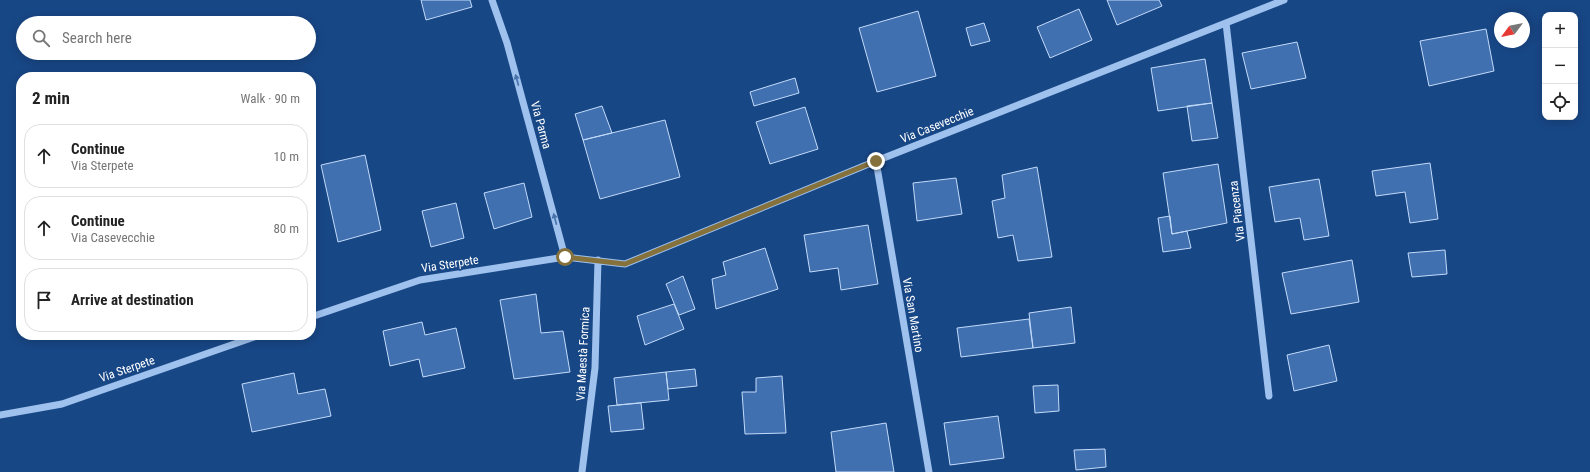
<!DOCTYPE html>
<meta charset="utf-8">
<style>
body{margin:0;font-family:"Roboto Condensed",sans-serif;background:#f2f2f2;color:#222}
.controls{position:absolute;right:12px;top:12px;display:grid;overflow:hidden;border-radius:8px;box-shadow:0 2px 10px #0003}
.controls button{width:36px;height:36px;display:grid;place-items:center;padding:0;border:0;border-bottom:1px solid #e0e0e0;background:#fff;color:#222;font:20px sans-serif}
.compass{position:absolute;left:1494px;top:12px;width:36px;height:36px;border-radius:50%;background:#fff;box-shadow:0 2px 10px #0003;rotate:238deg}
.stop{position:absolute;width:12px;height:12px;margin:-9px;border:3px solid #85713b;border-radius:50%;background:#fff}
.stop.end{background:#85713b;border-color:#fff;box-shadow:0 1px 4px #0008}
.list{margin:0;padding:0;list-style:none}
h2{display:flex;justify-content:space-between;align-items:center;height:52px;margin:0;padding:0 16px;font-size:17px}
h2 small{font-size:13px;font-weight:400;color:#767676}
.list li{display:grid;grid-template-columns:26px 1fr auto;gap:12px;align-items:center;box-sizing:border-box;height:64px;margin:0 8px 8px;padding:0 8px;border:1px solid #e0e0e0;border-radius:16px}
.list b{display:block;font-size:15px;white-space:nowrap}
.list p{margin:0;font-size:13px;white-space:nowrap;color:#767676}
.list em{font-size:13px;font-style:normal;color:#767676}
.icon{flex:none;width:22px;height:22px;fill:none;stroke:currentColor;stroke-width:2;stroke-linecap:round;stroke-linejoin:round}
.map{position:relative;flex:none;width:1590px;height:472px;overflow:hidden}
.search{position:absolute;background:#fff;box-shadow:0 2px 10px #0003;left:16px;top:16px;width:300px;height:44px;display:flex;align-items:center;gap:10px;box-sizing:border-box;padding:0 14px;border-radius:22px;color:#767676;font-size:15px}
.panel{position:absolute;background:#fff;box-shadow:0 2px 10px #0003;left:16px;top:72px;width:300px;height:268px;border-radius:16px}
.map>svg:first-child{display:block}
.building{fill:#4070b0;stroke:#c3dbfa}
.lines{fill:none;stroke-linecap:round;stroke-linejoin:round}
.minor{stroke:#9ec1ed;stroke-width:7}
.oneway{fill:#4772aa}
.route{stroke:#85713b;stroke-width:5}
.labels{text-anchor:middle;stroke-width:3.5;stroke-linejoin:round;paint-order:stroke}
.street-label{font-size:12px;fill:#fff;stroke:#184786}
</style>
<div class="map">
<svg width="1590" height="472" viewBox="0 0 1590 472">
<rect width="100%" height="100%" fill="#184786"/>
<path class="building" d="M421,0H470L472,7L426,20Z
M1107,0H1159L1162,6L1117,25Z
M1079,9L1092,40L1050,58L1037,27Z
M918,11L936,76L877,92L859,28Z
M984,23L990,41L971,46L966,28Z
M1486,29L1494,71L1429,86L1420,41Z
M1297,42L1306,78L1251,89L1242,53Z
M1205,59L1212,103L1158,111L1151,68Z
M795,78L799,93L754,106L750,92Z
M1212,103L1218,138L1192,141L1187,106Z
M602,106L612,133L583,140L575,114Z
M805,107L818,149L770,164L756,122Z
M665,120L680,177L600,199L583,140Z
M365,155L381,230L338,242L321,165Z
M1430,163L1438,219L1410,223L1405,192L1376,196L1372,171Z
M1218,164L1227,223L1172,234L1163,173Z
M1037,167L1052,257L1018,261L1013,235L998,238L992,201L1005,198L1002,175Z
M956,178L962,214L917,221L913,183Z
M1319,179L1329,236L1304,240L1300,218L1275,222L1269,187Z
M524,183L532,217L494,229L484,193Z
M456,203L464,238L431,247L422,211Z
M1170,216L1172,234L1187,231L1191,248L1163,252L1158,218Z
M868,225L878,284L841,290L838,268L810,272L804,235Z
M765,248L778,289L716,309L712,279L726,275L723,262Z
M1445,250L1447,274L1412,277L1408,253Z
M1352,260L1359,302L1291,314L1282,273Z
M683,276L695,309L679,315L666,284Z
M536,294L541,333L563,331L570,372L514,379L500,300Z
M674,304L684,329L645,345L637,316Z
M1071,307L1075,343L1033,348L1029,313Z
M1029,319L1033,348L961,357L957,328Z
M422,322L425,335L456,328L465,368L423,377L419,359L390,366L383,331Z
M1329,345L1337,381L1294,391L1287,355Z
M695,369L697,386L668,389L666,372Z
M666,372L669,400L617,405L614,378Z
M294,373L298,394L325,389L331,416L252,432L242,384Z
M782,376L786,433L745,434L742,392H756V378Z
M1058,385L1059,411L1035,413L1033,386Z
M641,403L644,429L611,432L608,406Z
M998,416L1004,458L950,465L944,423Z
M886,423L894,472H836L831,432Z
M1105,449L1106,467L1076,470L1074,450Z"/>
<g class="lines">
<path class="minor" d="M492,0L507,43L565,257
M1226,23L1269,396
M876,161L929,472
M311,317L420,280L565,257L625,264L876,161L1284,0
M0,415L62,404L260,335
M582,472L595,368L598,260"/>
</g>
<defs><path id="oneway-solid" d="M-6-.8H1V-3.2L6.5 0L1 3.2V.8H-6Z"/></defs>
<g class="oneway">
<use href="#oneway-solid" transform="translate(517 80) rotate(-105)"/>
<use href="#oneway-solid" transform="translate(555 219) rotate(-105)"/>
</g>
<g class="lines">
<path class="route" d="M565,257L625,264L876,161"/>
</g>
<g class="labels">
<g class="street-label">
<text transform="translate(541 125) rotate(75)" y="4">Via Parma</text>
<text transform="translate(937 125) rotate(-22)" y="4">Via Casevecchie</text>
<text transform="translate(1237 211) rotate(-97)" y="4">Via Piacenza</text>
<text transform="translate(450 264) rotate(-9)" y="4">Via Sterpete</text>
<text transform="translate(913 315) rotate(80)" y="4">Via San Martino</text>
<text transform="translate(583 354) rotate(-87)" y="4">Via Maestà Formica</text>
<text transform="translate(127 369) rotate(-19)" y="4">Via Sterpete</text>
</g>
</g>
</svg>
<div class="controls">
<button>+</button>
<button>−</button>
<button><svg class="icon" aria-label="locate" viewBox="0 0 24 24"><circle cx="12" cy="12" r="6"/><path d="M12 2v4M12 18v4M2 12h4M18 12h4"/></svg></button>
</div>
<svg class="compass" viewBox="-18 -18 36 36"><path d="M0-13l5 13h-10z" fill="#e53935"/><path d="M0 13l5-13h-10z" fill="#767676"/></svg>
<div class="stop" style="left:565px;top:257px"></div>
<div class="stop end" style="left:876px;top:161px"></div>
<div class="search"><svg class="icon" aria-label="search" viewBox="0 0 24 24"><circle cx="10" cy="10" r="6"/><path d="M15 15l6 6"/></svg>Search here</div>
<section class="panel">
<h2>2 min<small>Walk · 90 m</small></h2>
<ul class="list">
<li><svg class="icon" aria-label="ahead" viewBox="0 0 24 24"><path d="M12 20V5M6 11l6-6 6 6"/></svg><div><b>Continue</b><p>Via Sterpete</p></div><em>10 m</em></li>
<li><svg class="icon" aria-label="ahead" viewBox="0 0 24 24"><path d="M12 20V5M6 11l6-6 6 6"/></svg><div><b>Continue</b><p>Via Casevecchie</p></div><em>80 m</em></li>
<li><svg class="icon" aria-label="arrive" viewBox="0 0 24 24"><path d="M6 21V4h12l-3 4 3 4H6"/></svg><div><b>Arrive at destination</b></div></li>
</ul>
</section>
</div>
